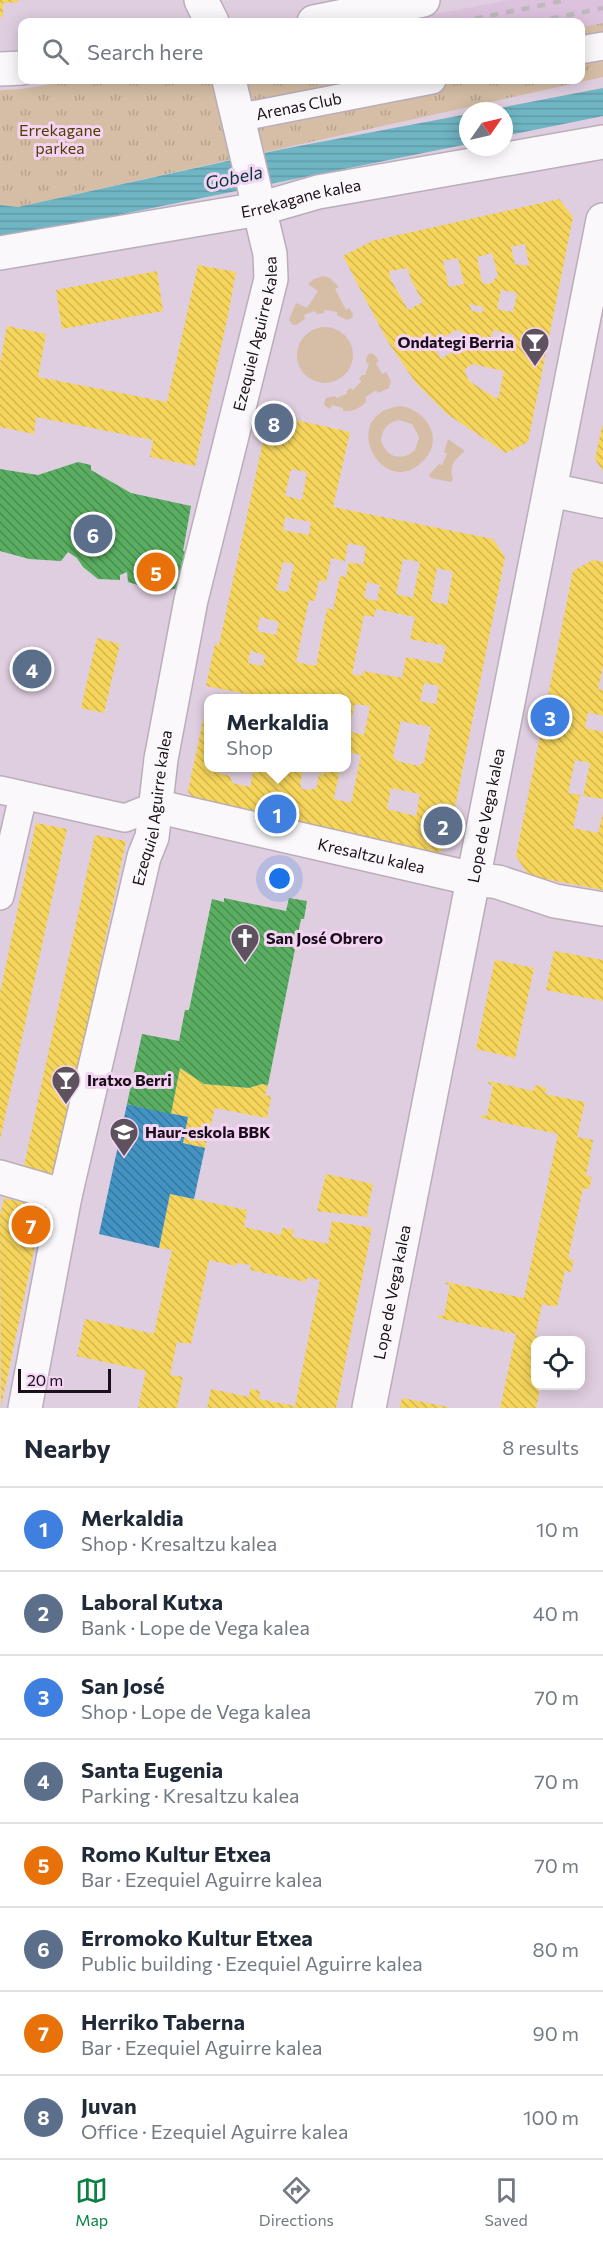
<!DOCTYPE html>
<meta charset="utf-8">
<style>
body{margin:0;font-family:Commissioner,sans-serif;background:#f2f2f3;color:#1f2937}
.controls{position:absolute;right:18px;bottom:18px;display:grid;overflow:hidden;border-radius:12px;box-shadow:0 3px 15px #0003}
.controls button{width:54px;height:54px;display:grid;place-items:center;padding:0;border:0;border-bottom:2px solid #e0e1e3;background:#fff;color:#1f2937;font:30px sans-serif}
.compass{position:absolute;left:459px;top:102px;width:54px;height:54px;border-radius:50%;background:#fff;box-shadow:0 3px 15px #0003;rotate:56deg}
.scale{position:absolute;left:18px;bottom:15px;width:93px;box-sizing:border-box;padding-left:6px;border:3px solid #1a0f1a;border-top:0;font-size:16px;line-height:21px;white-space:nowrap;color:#1a0f1a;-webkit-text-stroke:4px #f3d4f2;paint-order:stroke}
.you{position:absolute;left:280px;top:879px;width:21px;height:21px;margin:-15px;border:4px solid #fff;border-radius:50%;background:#1a73e8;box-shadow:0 0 0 9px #1a73e833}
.badge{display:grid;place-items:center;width:39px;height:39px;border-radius:50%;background:#0b8043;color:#fff;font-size:20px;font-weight:700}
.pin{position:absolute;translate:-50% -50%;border:3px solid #fff;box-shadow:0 2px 6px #0006}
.popup{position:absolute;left:204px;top:694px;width:147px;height:78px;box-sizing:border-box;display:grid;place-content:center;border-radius:12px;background:#fff;filter:drop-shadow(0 2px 4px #0005);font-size:20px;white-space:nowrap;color:#747a83}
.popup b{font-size:22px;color:#1f2937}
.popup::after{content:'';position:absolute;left:50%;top:100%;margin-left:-12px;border:12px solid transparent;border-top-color:#fff}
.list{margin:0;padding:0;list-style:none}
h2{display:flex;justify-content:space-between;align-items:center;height:78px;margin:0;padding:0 24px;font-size:26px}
h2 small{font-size:20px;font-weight:400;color:#747a83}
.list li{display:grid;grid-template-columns:39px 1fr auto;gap:18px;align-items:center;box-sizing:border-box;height:84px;padding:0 24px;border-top:2px solid #e0e1e3}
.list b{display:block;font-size:22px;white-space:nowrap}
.list p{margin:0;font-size:20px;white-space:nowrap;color:#747a83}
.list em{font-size:20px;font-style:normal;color:#747a83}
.icon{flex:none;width:33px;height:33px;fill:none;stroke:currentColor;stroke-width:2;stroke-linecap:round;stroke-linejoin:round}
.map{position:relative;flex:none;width:603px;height:1408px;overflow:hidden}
.search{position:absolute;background:#fff;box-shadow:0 3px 15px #0003;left:18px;right:18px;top:18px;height:66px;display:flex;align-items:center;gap:15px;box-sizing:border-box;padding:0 21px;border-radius:12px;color:#747a83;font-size:22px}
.sheet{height:750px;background:#fff}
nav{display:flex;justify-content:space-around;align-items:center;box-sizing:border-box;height:84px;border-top:2px solid #e0e1e3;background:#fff;font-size:16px;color:#747a83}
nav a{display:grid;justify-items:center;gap:3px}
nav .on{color:#0b8043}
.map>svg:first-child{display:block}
.built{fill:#ddc2dd}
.grass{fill:#d5bea5;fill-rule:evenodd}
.park{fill:url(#park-tufts)}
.water{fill:url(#water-rules)}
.homes{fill:url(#homes-back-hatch);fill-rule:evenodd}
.schools{fill:url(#schools-back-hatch)}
.public{fill:url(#public-back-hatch)}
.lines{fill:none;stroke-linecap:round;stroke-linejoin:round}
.pedestrian-casing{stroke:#baadba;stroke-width:30}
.minor-casing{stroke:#baadba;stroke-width:36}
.pedestrian{stroke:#faf8fa;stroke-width:27}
.minor{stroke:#faf8fa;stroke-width:33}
.rail{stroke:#bdb9bd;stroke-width:4.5;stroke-dasharray:8 8;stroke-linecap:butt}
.labels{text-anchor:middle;stroke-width:6;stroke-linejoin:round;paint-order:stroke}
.street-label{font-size:16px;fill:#1a0f1a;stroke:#f3d4f2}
.park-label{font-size:16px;fill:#513c00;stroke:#f3d4f2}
.poi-label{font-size:16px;font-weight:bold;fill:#1a0f1a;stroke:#f3d4f2;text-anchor:start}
.water-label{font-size:18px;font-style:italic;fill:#04373d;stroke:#f3d4f2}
</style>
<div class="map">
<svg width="603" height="1408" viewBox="0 0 603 1408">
<defs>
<pattern id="park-tufts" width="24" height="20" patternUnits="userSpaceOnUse" patternTransform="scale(1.5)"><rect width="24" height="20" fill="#d5bea5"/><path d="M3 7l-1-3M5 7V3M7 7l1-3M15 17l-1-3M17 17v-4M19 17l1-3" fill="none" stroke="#b6a28d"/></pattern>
<pattern id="water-rules" width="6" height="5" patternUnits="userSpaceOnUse" patternTransform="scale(1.5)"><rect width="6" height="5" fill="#70b5c3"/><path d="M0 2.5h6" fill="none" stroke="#609aa7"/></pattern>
<pattern id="homes-back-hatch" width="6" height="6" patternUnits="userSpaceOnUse" patternTransform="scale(1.5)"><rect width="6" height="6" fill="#f6d55c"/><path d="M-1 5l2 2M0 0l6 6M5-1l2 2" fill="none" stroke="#d2b64f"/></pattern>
<pattern id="schools-back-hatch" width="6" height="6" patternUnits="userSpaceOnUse" patternTransform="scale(1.5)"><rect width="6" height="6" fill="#4393c3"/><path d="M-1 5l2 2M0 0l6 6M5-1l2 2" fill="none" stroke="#37769e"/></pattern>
<pattern id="public-back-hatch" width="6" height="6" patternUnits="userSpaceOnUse" patternTransform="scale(1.5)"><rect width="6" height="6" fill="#5aae61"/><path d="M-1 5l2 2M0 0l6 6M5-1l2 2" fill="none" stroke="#4a8c4f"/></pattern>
</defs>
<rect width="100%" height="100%" fill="#dfcedf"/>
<path class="built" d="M509,0H603V23L581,27L580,22H405V20Z"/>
<path class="grass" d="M323,276L330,278L339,287L335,289L346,310L349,308L353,314L352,318L347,320L337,315V312L325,310L324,313L317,314L315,311L304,315L305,319L296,325L292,324L289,320L296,303L307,308L318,291L308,284L314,279Z
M297 355a28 28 0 1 1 56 0a28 28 0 1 1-56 0Z
M370,353L374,354L379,361L376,363L382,374L386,372L391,381L389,388L378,393L376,390L366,397V402C360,408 353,412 343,411V408L332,405L330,409L325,406L324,403L326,398L335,396L336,398L347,394V391L350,388L353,390L362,381L359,379L362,375H365L369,364L366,362L367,356Z
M401,406C426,410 445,439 424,460C383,504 335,413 401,406ZM399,420L412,424L419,437L415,450C402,462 386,458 381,440C382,429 388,422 399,420Z
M448,439L465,451C454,460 449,465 453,480L451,482L431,478L429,475L439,464L442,465L447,454L444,452Z"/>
<path class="park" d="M603,23V77L18,207L0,206V90L21,89L78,80H580L581,27Z"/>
<path class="water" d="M603,88V116L504,136V111H484Z
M468,114V144L19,235L0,236V205L18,207L278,150Z"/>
<path class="homes" d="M0,0H18V2L3,3V17H0Z
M559,199L573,217L528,442L506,453L447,414L416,383L388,342L343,256L372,241ZM525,244L529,266L515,264L511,247ZM492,253L498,276L490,284L482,283L477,257ZM458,258L464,284L449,287L443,261ZM408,268L411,280L423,302L408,310L390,278L389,271ZM501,290L517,293L513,312L497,309ZM469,304L484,307L482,313L472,311ZM456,330L462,331L465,336L458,348L441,359L432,344ZM493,330L514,335L511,351L489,346ZM472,364L504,371L499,395L497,399L469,381L464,370Z
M198,265L236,272L228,315L195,466L150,457L153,440L36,417L34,434L0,427V364L7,326L46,334L38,377L167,402Z
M157,271L163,311L62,329L56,290Z
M269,414L350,432L333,507L493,539L505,557L447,847L432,856L201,810L188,791L207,702L208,768H220L219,773L230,776L232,783L250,787L254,768H270V771L281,773L283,768H298L303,770L300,784L302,789L311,790L317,787L319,773L324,775L326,768H340L334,799L351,803L361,755L346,752L348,731H346V698H267L206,686L215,644L219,645ZM291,469L307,472L302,500L285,496ZM285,517L311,522L309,535L283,530ZM348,543L366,547L363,565L349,562L346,577L340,576L333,610L327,608L316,666L296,662L309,600L315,601L319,580L326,582L331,558L345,561ZM403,559L420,562L413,598L396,594ZM283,562L294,564L288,592L276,590ZM437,568L453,572L447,605L431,601ZM367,582L380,585L377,601L364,598ZM376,609L415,617L410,639L446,646L442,664L406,657L402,678L363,671L362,676L352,674L364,615L374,617ZM260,617L279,622L276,635L257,631ZM250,651L265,655L263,666L248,663ZM424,683L439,686L436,704L420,701ZM355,704L370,706L364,735L348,731ZM401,721L431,727L424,762L419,766L397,761L393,755ZM391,788L420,794L416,816L387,809Z
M602,426H603V471L595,459Z
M593,560L603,562V666L598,689L603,690V716L588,712L585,728L603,732V799L583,796L590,763L575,760L568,793L580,795L573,828L598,833L603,813V890L529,876L516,856L573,571Z
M97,638L120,644L104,713L81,708Z
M36,823L67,829L0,1140V993Z
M95,835L126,841L55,1177L23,1171Z
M554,951L603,960V1001L546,990Z
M495,960L534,968L515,1058L476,1049Z
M180,1068L204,1084L249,1088L262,1084L268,1085L265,1095L271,1097L267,1118L215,1108L205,1148L183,1143L188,1117L171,1114Z
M489,1081L533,1091L535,1085L547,1088L545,1094L585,1102L577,1137L593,1140L586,1176L592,1177L589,1189L583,1188L568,1259L574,1260L571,1272L565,1271L557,1307L542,1304L535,1336L549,1339L536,1340V1386H547L546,1389L540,1388L536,1408H500L516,1334L438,1318L439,1315L444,1316L450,1285L445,1284L446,1282L524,1298L558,1134L481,1118L482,1115L487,1116L493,1085L488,1084Z
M326,1174L373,1184L367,1214L368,1217L317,1211Z
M170,1194L247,1210L244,1227L281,1235L282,1228L294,1230L292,1237L324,1243L328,1244L332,1221L372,1228L336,1408H207L211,1389L249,1397L250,1389L260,1391L259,1399L295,1406L320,1280L307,1277L306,1282L250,1270L251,1265L236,1263V1266L209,1260L191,1344L177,1342L170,1375L183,1377L177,1408H138L146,1371L77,1356L85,1319L154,1334L172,1250L159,1248Z
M4,1198L43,1207L1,1407L0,1216Z
M402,1398L448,1407V1408H400Z"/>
<path class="schools" d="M127,1104L188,1117L183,1143L205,1148L194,1199L170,1194L159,1248L99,1234Z"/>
<path class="public" d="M78,462L91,465V470L131,493L191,506L183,551L189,553L178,588L165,591L141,586L128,582L127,572L120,575V580L98,579L83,567L77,558L68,552L61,561L29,559L0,551V469L38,475Z
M224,898L286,911L289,898L307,901L304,919H301L268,1085L262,1084L249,1088L204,1084L180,1068L171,1114L127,1104L142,1034L179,1041L185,1010H189L212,899L224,902Z"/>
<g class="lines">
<g class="pedestrian-casing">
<g id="pedestrian">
<path d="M580,50L603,46"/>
<path id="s1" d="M237,118L432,80"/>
<path d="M0,790L125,818L155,806"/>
<path d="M0,896L23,796"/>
</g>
</g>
<g class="minor-casing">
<g id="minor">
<path d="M201,0L212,22"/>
<path d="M314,22L423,0"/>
<path d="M0,69L22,68"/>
<path id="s2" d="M0,253L259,209L318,192L603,142"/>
<path d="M551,490L603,501"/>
<path id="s3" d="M155,806L474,879L498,882L555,901L603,909"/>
<path d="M0,1177L65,1196"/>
<path id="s4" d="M25,1408L65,1196L144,857L152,837L161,759L191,600L271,279L270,254L229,80"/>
<path id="s5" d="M369,1408L603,220"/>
</g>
</g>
<use href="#pedestrian" class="pedestrian"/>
<use href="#minor" class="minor"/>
<path class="rail" d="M459,22L567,0
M535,22L603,8"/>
</g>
<defs>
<g id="bar-pin" transform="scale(1.5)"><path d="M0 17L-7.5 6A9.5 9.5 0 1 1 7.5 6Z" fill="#5f525f" stroke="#f3d4f2"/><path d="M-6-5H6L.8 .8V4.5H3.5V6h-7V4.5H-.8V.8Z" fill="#fff"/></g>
<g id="church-pin" transform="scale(1.5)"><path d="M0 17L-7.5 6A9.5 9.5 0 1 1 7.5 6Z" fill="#5f525f" stroke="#f3d4f2"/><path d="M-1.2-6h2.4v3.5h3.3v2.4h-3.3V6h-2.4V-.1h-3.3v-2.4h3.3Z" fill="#fff"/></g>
<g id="school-pin" transform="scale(1.5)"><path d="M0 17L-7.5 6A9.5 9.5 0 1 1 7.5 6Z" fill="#5f525f" stroke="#f3d4f2"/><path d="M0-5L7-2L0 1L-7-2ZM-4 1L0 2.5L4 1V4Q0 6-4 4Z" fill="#fff"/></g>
</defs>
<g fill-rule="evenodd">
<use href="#bar-pin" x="535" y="342"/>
<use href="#church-pin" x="245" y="938"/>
<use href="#bar-pin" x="66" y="1080"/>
<use href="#school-pin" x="124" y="1132"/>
</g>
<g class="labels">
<g class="street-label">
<text dy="6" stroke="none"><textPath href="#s1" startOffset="63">Arenas Club</textPath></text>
<text dy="6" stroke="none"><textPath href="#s2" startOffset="306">Errekagane kalea</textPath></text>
<text dy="6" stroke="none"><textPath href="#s4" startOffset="1100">Ezequiel Aguirre kalea</textPath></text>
<text dy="6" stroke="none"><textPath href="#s4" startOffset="614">Ezequiel Aguirre kalea</textPath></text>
<text dy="6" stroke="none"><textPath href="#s5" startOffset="604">Lope de Vega kalea</textPath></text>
<text dy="6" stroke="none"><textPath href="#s3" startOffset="222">Kresaltzu kalea</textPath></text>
<text dy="6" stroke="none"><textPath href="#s5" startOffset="118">Lope de Vega kalea</textPath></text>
</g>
<g class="park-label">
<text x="60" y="136">Errekagane<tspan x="60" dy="18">parkea</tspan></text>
</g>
<g class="poi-label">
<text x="514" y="348" text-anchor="end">Ondategi Berria</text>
<text x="266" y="944">San José Obrero</text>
<text x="87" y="1086">Iratxo Berri</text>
<text x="145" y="1138">Haur-eskola BBK</text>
</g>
<g class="water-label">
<text transform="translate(234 178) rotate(-12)" y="6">Gobela</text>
</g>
</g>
</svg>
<div class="controls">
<button><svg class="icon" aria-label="locate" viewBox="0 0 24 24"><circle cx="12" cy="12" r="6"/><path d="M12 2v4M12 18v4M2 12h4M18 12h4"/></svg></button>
</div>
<svg class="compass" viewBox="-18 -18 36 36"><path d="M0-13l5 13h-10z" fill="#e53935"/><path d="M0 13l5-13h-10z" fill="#747a83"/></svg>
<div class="scale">20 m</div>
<div class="you"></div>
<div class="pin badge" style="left:277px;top:814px;background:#3f7fe0">1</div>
<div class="popup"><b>Merkaldia</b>Shop</div>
<div class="pin badge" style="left:443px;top:826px;background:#5c6f8a">2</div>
<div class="pin badge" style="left:550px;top:717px;background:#3f7fe0">3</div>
<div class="pin badge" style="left:32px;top:669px;background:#5c6f8a">4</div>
<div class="pin badge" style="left:156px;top:572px;background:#e8710a">5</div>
<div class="pin badge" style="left:93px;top:534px;background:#5c6f8a">6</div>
<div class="pin badge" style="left:31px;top:1225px;background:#e8710a">7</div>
<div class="pin badge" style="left:274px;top:423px;background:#5c6f8a">8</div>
<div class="search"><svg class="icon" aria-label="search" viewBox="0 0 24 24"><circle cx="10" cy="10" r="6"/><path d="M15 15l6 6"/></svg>Search here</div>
</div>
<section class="sheet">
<h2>Nearby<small>8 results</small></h2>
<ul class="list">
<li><span class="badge" style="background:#3f7fe0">1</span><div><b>Merkaldia</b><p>Shop · Kresaltzu kalea</p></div><em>10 m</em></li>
<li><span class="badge" style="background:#5c6f8a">2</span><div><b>Laboral Kutxa</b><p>Bank · Lope de Vega kalea</p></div><em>40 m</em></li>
<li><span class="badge" style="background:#3f7fe0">3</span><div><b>San José</b><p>Shop · Lope de Vega kalea</p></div><em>70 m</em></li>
<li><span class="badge" style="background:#5c6f8a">4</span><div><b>Santa Eugenia</b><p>Parking · Kresaltzu kalea</p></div><em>70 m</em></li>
<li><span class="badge" style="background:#e8710a">5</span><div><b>Romo Kultur Etxea</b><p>Bar · Ezequiel Aguirre kalea</p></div><em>70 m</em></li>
<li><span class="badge" style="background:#5c6f8a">6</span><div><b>Erromoko Kultur Etxea</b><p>Public building · Ezequiel Aguirre kalea</p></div><em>80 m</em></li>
<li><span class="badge" style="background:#e8710a">7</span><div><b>Herriko Taberna</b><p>Bar · Ezequiel Aguirre kalea</p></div><em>90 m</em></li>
<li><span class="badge" style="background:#5c6f8a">8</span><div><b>Juvan</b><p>Office · Ezequiel Aguirre kalea</p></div><em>100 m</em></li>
</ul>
</section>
<nav>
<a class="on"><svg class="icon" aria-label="map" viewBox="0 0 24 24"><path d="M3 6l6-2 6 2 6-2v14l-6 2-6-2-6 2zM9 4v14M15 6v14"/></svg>Map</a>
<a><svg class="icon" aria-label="directions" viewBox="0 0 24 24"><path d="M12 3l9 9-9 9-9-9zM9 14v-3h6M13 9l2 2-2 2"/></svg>Directions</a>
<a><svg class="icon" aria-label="saved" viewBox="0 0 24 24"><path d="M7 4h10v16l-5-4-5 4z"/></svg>Saved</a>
</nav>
